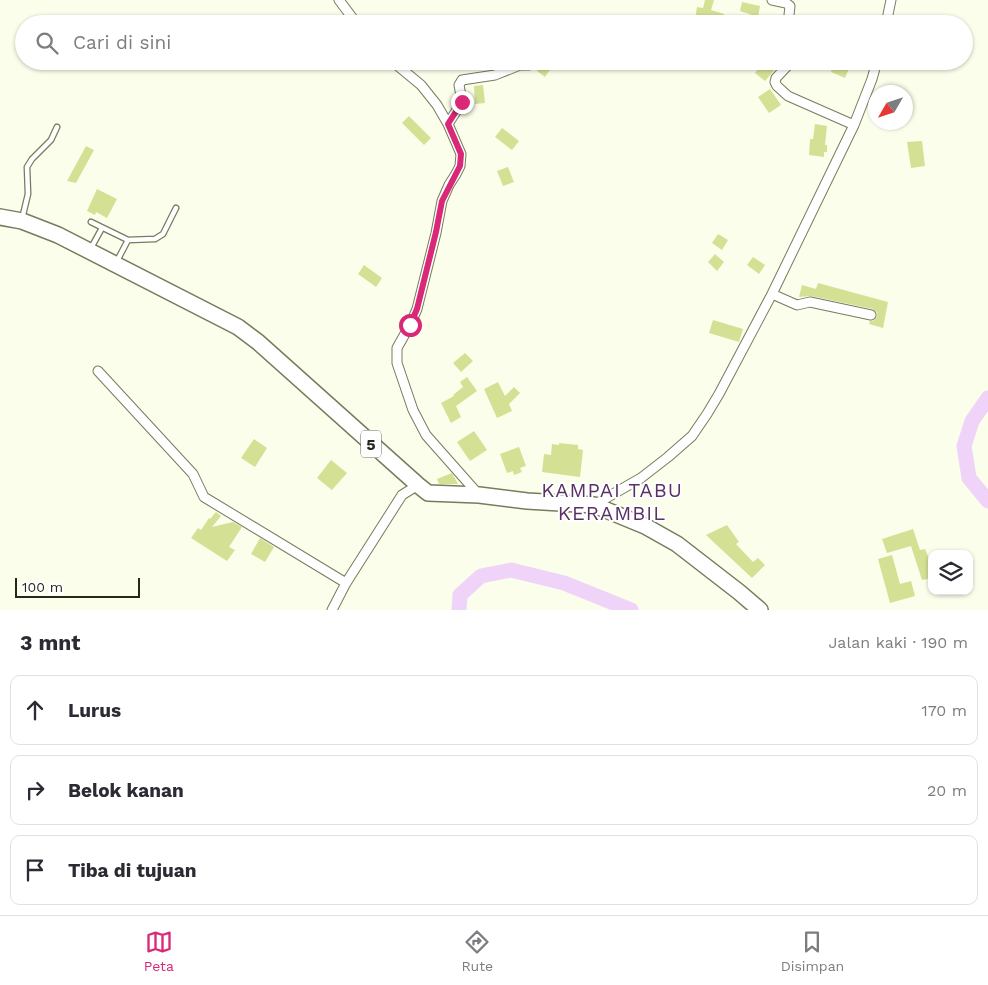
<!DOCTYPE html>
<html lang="id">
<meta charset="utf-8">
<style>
body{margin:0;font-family:"Work Sans",sans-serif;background:#f7f7f7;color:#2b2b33}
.controls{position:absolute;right:15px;bottom:15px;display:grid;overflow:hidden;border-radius:10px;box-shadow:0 1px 4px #0004}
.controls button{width:45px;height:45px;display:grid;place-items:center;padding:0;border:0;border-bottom:1px solid #e1e1e2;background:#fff;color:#2b2b33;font:25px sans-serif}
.compass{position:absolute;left:868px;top:85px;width:45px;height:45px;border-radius:50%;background:#fff;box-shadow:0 1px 4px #0004;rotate:231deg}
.scale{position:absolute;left:15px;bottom:12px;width:125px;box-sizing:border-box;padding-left:5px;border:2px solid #26281b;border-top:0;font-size:14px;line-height:18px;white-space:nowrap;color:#26281b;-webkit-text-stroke:4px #fff;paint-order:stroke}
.stop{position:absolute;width:15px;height:15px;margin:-11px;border:4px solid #db2777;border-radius:50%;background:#fff}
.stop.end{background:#db2777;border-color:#fff;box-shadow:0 1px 5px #0008}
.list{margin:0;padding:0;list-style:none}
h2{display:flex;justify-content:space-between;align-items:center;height:65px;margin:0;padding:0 20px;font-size:21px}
h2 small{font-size:16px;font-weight:400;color:#7c7c81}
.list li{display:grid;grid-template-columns:32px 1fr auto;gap:15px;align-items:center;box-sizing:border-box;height:70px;margin:0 10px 10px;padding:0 10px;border:1px solid #e1e1e2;border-radius:10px}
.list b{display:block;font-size:19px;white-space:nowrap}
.list em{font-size:16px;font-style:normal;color:#7c7c81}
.icon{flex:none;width:28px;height:28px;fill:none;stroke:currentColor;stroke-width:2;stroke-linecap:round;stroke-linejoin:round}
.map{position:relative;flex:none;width:988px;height:610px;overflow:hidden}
.search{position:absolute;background:#fff;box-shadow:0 1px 4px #0004;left:15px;right:15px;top:15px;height:55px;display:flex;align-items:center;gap:12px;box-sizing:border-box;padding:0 18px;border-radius:28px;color:#7c7c81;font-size:19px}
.sheet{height:305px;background:#fff}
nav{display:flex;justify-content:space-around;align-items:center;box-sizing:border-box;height:70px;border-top:1px solid #e1e1e2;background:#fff;font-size:14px;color:#7c7c81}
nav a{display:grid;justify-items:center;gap:2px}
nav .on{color:#db2777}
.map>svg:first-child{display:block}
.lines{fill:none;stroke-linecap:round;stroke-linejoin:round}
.river{stroke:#efd3f9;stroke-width:15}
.building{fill:#d4e195}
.service-casing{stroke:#767c5d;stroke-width:7}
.minor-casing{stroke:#767c5d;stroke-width:11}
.trunk-casing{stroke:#767c5d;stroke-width:18}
.service{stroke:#fff;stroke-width:4.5}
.minor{stroke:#fff;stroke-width:9}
.trunk{stroke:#fff;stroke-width:15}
.route{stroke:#db2777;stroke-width:6}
.labels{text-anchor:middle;stroke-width:4;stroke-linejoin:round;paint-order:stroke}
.shield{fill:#fff;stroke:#67685f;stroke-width:1}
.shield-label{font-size:16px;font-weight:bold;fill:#26281b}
.quarter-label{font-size:20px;letter-spacing:1px;fill:#593167;stroke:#fff}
</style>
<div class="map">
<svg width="988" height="610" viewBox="0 0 988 610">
<rect width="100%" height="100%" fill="#fafeea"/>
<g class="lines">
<path class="river" d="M988,398L972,421L964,446L969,478L988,501
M459,610L460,595L481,576L511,570L564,583L631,610"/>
</g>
<path class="building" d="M705,0H714L711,10L724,14V17H726L724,24H710V22L695,19L697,7L703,8Z
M742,2L760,6L758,17L740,11Z
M543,61H556L545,77L537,71Z
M765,61H782L765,81L755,73Z
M835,61L850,66L845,78L831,72Z
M483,85L485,103L475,104L474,86Z
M770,89L781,105L769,113L758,97Z
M409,116L431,138L424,145L402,123Z
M815,124L827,126L825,145H827V152H824V157L809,155L810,139H813Z
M502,128L519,141L512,150L495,137Z
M922,141L925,166L911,168L907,142Z
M86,146L94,150L76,183L67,181Z
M508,167L514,182L503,186L497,171Z
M97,189L117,199L107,218L96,212L95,215L87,211Z
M718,234L728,240L722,250L712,243Z
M715,254L724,262L717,271L708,262Z
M753,257L765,265L759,274L747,265Z
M364,265L382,278L376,287L358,274Z
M818,283L888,302L883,328L869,324L870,321H873L877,317V313L873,309L811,296L799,297L802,285L816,289Z
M713,320L743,329L739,342L709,333Z
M465,353L473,361L461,372L453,363Z
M467,377L477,391L456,406L461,417L451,423L441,403L454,396L453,395L463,387L460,382Z
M498,382L505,396L514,387L520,393L509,404L512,411L497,418L484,389Z
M474,431L487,450L470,461L457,442Z
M254,439L267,448L255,467L241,458Z
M559,443L578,445V449L583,450L580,477L542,472L544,454L551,455L552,444L559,445Z
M519,447L526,466L520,468L522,472L514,475L513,471L507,473L500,454Z
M331,460L347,473L332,490L317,478Z
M452,473L458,484H439L437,479Z
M216,512L221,516L212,527L233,522L242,527L229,547L235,550L227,561L191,538L198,528L201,530L209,518L210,519Z
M727,525L739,542L736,544L753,562L758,558L765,565L752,578L706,535Z
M913,529L920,550L925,549L932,566V578L922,580L911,546L887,553L882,539Z
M260,538L274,547L265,562L251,554Z
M892,555L900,584L911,581L915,596L890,603L878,559Z"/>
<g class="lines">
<g class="service-casing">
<path id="service" d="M22,219L28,194L27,167L32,159L51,140L57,127
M91,222L128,240L155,239L163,234L176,208
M91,248L102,228
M117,261L128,240"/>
</g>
<g class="minor-casing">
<path id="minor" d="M339,0L357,24
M772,0L786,3L790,6L788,24
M886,24L891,0
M392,61L421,85L437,105L448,124L461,154L460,166L456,174L449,185L442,201L436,233L417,309L410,325L397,348V363L413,410L426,435L479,495
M792,61L776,78L775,82L777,86L788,96L854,125
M448,124L462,102L459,85L462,80L495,75L520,65H529L531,61
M772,294L797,305L810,302L871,315
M98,371L193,474L204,497L346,583
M594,505L641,478L668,457L692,436L707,414L719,394L772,294L854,125L872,79L877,61
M332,610L346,583L402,495L418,485"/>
</g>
<g class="trunk-casing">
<path id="trunk" d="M0,217L22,221L58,235L238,327L258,342L418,485L428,493L479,495L527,501L594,505L645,526L677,544L739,592L760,610"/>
</g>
<use href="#service" class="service"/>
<use href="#minor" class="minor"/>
<use href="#trunk" class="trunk"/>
</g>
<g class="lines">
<path class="route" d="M410,325L417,309L436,232L442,201L460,166L461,154L448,124L462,102"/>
</g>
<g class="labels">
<rect class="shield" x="361" y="430.5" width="20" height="27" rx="4"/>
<g class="shield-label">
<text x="371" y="450">5</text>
</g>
<g class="quarter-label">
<text x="612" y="497">KAMPAI TABU<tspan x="612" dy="23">KERAMBIL</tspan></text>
</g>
</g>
</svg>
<div class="controls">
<button><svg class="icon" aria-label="layers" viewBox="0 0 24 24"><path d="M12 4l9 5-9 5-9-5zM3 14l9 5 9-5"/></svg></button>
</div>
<svg class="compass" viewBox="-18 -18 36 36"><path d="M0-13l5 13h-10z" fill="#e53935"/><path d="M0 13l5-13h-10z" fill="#7c7c81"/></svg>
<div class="scale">100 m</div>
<div class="stop" style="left:410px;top:325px"></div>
<div class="stop end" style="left:462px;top:102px"></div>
<div class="search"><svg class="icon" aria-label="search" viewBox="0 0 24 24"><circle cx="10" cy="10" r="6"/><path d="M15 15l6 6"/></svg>Cari di sini</div>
</div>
<section class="sheet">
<h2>3 mnt<small>Jalan kaki · 190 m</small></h2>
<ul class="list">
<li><svg class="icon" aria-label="ahead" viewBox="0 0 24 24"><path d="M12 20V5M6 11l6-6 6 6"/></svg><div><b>Lurus</b></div><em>170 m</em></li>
<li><svg class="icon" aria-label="right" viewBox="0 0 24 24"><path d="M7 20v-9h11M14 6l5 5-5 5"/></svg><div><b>Belok kanan</b></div><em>20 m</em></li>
<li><svg class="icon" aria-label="arrive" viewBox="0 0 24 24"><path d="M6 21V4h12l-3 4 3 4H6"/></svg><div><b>Tiba di tujuan</b></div></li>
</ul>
</section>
<nav>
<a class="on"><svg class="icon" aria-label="map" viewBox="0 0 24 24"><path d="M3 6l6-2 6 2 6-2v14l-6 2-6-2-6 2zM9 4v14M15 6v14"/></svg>Peta</a>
<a><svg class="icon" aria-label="directions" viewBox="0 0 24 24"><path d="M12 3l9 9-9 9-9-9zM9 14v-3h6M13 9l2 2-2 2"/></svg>Rute</a>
<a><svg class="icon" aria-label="saved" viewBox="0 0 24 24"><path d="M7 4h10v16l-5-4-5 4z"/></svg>Disimpan</a>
</nav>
